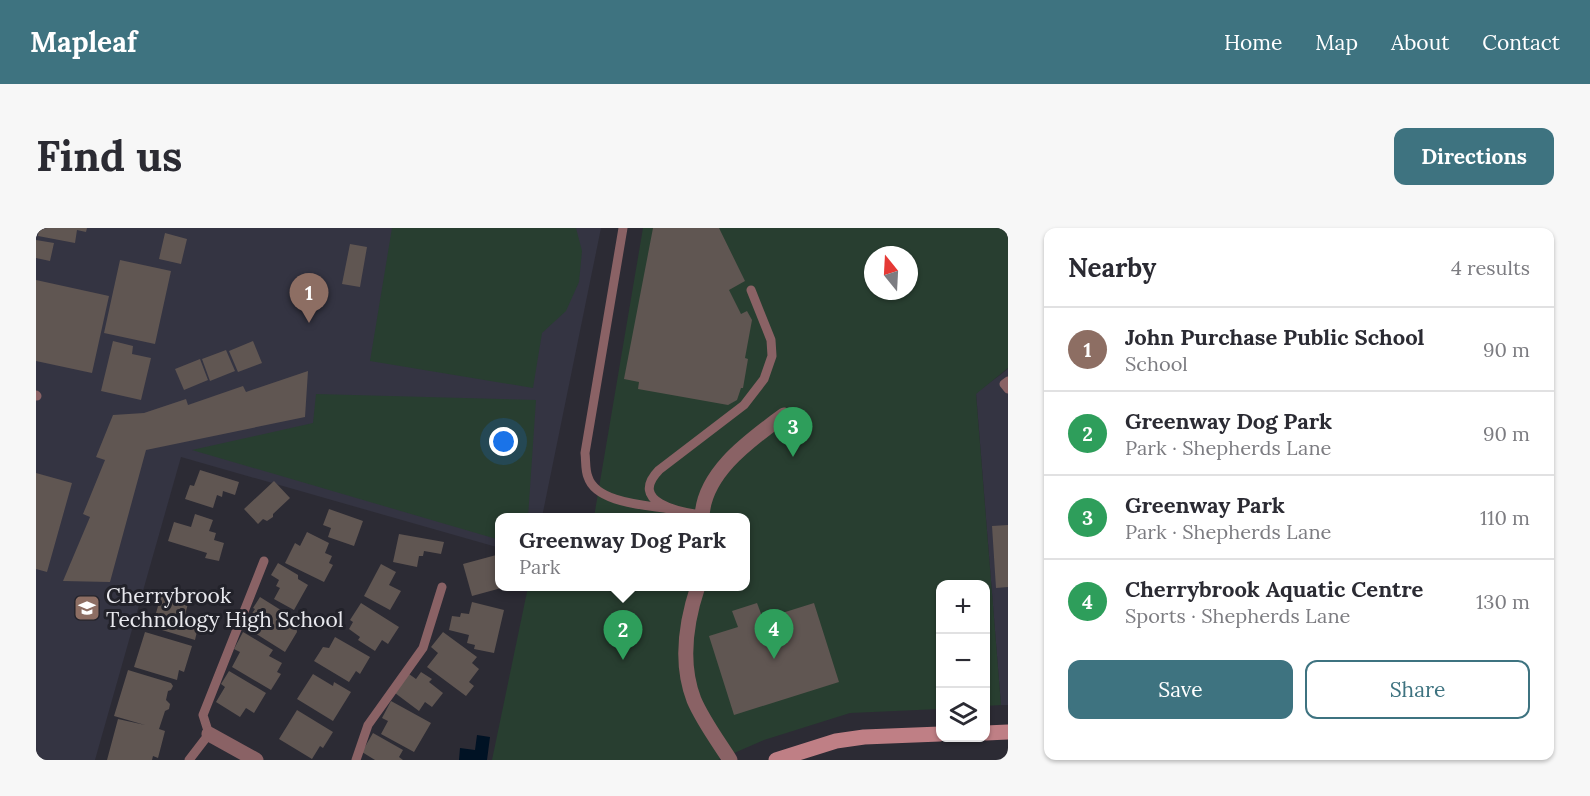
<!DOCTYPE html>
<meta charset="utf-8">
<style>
body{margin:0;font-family:Lora,serif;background:#f7f7f7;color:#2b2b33}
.controls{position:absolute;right:18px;bottom:18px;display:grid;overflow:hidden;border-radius:12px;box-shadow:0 2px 4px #0004}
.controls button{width:54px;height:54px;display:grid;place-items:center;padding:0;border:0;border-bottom:2px solid #e1e1e2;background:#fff;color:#2b2b33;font:30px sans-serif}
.compass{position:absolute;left:828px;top:18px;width:54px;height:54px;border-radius:50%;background:#fff;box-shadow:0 2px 4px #0004;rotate:342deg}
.you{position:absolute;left:468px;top:214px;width:21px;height:21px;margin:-15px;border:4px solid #fff;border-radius:50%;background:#1a73e8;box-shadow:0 0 0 9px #1a73e833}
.badge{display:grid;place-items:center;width:39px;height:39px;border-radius:50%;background:#3e7380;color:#fff;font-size:20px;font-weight:700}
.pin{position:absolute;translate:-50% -50px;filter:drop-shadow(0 2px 3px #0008)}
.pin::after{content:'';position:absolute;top:32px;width:21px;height:18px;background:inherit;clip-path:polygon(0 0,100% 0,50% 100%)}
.popup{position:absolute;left:459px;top:285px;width:255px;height:78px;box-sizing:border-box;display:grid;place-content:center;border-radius:12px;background:#fff;filter:drop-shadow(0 2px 4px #0005);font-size:20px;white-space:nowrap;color:#7c7c81}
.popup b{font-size:22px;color:#2b2b33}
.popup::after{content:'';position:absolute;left:50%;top:100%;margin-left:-12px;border:12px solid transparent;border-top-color:#fff}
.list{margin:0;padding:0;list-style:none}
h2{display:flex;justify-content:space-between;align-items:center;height:78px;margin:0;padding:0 24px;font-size:26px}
h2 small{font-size:20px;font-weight:400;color:#7c7c81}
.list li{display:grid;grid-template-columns:39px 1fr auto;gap:18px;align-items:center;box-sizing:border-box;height:84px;padding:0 24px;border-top:2px solid #e1e1e2}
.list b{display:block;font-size:22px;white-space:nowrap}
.list p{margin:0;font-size:20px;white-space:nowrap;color:#7c7c81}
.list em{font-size:20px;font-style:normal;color:#7c7c81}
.actions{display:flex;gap:12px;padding:18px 24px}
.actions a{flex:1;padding:14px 0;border:2px solid #3e7380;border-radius:12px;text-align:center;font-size:21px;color:#3e7380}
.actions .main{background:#3e7380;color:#fff}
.icon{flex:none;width:33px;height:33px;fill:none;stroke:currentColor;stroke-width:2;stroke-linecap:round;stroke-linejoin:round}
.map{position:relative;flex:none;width:972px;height:532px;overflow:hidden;border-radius:12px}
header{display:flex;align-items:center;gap:36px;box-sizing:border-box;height:84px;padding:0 30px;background:#3e7380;color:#fff}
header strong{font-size:28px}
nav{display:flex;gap:33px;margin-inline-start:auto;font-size:21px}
.intro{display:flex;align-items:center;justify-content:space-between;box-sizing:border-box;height:144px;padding:0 36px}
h1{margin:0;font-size:42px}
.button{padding:15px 27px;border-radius:12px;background:#3e7380;color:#fff;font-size:21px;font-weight:700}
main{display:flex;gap:36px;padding:0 36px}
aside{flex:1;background:#fff;border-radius:12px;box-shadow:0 2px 4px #0004}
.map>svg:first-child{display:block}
.built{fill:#343442}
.green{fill:#283e30;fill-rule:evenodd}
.water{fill:#001224}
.building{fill:#605652}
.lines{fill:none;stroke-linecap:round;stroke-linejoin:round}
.service{stroke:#8a6265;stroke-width:9}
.minor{stroke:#8a6265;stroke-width:15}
.secondary{stroke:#bf7f85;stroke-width:15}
.labels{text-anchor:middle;stroke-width:6;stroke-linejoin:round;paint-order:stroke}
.poi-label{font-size:21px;fill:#e9e9ee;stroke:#22222a;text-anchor:start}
</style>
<header>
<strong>Mapleaf</strong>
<nav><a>Home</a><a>Map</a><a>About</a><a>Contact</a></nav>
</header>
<div class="intro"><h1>Find us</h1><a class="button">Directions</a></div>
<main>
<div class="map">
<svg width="972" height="532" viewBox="0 0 972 532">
<rect width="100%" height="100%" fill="#2c2b34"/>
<path class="built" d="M0,0H565L506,289L464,290V320L145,229L59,532H0Z
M972,141V477H965L940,165Z"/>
<path class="green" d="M356,0H540L546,23L543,54L530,83L506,105L497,160L334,133Z
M607,0H972V140L940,166L965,477L950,478V356H904V481L814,485L728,512L682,532H456L492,359L710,358V290L558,289ZM837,27H873V63H837Z
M280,166L500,172L492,289L464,290V312L156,222L277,195Z"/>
<path class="water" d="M441,507L454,509L451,532H423L424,520L439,522Z"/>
<path class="building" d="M3,0H51L50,4L41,2L39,15L2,8Z
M617,0H683L709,53L693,62L705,86L711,83L716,92L709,130L712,131L707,160H705L701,172L692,177L602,161L603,154L588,151Z
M129,5L151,11L145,36L123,31Z
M0,12L18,15L14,33L0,30Z
M314,16L331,19L324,59L306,56Z
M84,32L135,43L119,116L68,105Z
M0,52L73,68L56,145L0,133Z
M77,113L97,118L96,126L115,130L105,172L65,163Z
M217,113L226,135L202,144L193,123Z
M190,122L199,143L174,153L166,131Z
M164,131L172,152L148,162L139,141Z
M272,143L269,189L110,222L74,354L27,353L54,289L47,286L69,232L60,229L77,187L108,185L150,171L152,177L207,158L210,164Z
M164,242L203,254L199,267L187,263L186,269L181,267L177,280L149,271L154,257L158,258Z
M0,245L36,255L11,344L0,341Z
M238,253L254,270L237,286V289L231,293L227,291L222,296L208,281Z
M293,281L327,293L318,318L292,309L295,300L287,297Z
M159,286L177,292L173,303L180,305L178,312L188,315L183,333L169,330L171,325L132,313L138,294L155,299Z
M972,297V359L960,360L956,298Z
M271,304L293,315L289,325L296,328L293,335L297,337L288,354L249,335L259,315L264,318Z
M363,306L408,314L405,326L388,323L387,328H383L381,339L357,334Z
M464,326V358L469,359L436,368L427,336Z
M242,335L262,347V351L272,357L258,382L238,371L244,360L240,358L243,352L235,347Z
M345,336L360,344L353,357L365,363L354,382L328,368Z
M126,364L153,372L149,387L155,389L154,393L163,395L159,412L116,399Z
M224,369L259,391L261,404L249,424L214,402L221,392L215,387L219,381L217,380Z
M436,374L468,382L458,425L438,421L439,417L431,415L433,407L413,402L416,388L424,389L425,385L433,386Z
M325,375L363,399L352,416L346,412L339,423L322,412L324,409L313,401L317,394L314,392Z
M721,375L727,391L778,375L803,454L698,487L673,408L702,399L696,383Z
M109,404L156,418L148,444L143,442L141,452L98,439Z
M207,404L237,422L233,428L246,435L241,444L245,446L235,462L196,439L204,424L198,421Z
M407,404L441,429L436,435L443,441L433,454L438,458L430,468L391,439L402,425L395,419Z
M299,409L334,429L324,446L320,443L313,454L278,433L287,419L293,420Z
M92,442L135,455L137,458L135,462L132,463L130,472L134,476L133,481L129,483L123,501L129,503L122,530L117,528L116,532H71L82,491L109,497L78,488Z
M193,443L230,465L218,485L210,480L204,489L180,474L189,459L185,456Z
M385,444L396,451L393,454L407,465L396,479L389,474L383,483L359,465L373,446L380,451Z
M277,446L297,458L298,454L315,464L297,493L261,471Z
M355,473L395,495L378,524L345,506L352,493L346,490Z
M261,482L297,504L287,520L284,518L276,531L243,511Z
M337,505L367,522L363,529L367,532H339L326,524Z"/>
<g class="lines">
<path class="service" d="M587,0L549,225C550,233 549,242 552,249C560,275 610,277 633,281
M972,153L968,156L972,161
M0,167L1,168
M665,287C643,284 592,274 623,242L708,177L728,151L736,128L735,112L715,62
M153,532L173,506L167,487L228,333
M320,532L332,497L387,420L406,359"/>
<path class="minor" d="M666,290C667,244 716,211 748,187
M662,358C650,394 644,436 658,472C667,493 682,513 694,532
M173,506L220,532"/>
<path class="secondary" d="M950,505L972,504
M740,532L800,513L828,509L904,506"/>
</g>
<defs>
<g id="school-square" transform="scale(1.35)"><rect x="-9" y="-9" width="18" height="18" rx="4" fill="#8d6e63" stroke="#22222a"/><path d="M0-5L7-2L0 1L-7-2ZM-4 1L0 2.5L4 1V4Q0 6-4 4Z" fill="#fff"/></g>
</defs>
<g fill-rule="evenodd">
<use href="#school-square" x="51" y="380"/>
</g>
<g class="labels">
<g class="poi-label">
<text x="70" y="375">Cherrybrook<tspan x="70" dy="24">Technology High School</tspan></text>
</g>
</g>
</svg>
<div class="controls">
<button>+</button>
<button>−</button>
<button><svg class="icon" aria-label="layers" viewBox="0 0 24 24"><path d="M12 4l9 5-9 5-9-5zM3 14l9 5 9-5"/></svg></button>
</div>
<svg class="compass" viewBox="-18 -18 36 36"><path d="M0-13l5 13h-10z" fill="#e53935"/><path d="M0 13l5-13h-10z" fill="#7c7c81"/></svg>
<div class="you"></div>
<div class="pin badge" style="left:273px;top:95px;background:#8d6e63">1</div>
<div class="pin badge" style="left:587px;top:432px;background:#2e9e5b">2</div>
<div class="popup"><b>Greenway Dog Park</b>Park</div>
<div class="pin badge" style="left:757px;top:229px;background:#2e9e5b">3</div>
<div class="pin badge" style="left:738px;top:431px;background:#2e9e5b">4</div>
</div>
<aside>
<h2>Nearby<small>4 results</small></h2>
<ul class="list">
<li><span class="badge" style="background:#8d6e63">1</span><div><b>John Purchase Public School</b><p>School</p></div><em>90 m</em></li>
<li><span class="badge" style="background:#2e9e5b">2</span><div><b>Greenway Dog Park</b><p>Park · Shepherds Lane</p></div><em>90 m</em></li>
<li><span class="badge" style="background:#2e9e5b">3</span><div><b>Greenway Park</b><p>Park · Shepherds Lane</p></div><em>110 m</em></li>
<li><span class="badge" style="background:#2e9e5b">4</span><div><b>Cherrybrook Aquatic Centre</b><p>Sports · Shepherds Lane</p></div><em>130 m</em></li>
</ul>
<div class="actions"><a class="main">Save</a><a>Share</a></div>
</aside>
</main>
